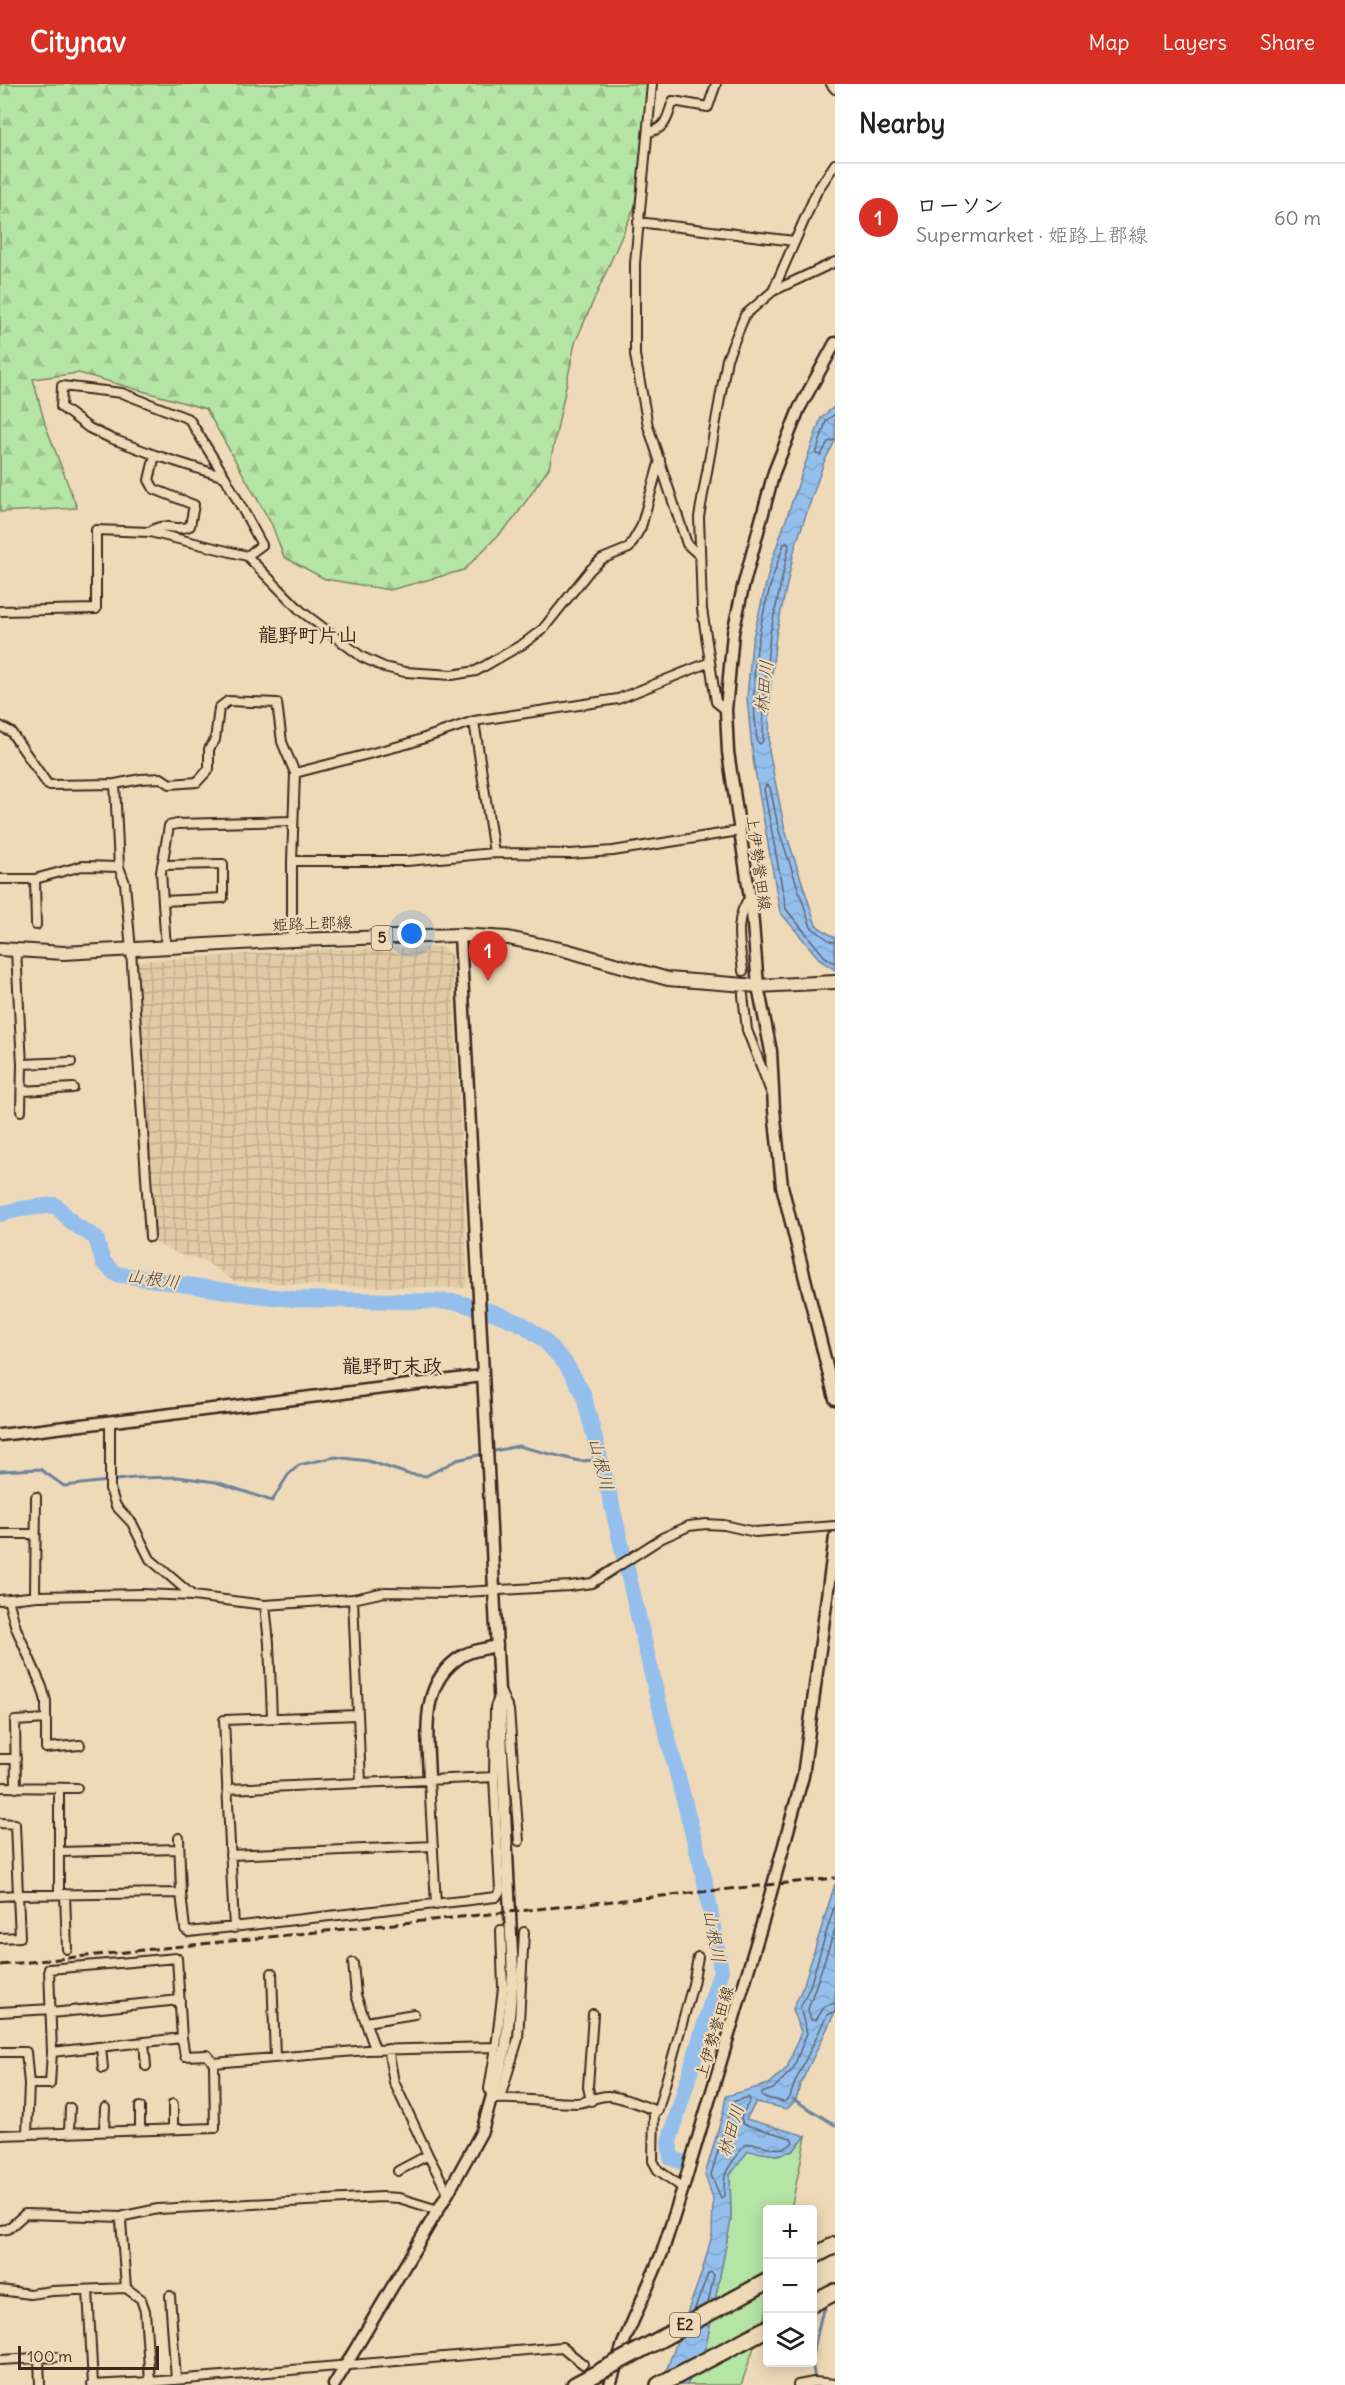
<!DOCTYPE html>
<meta charset="utf-8">
<style>
body{margin:0;font-family:Delius,"Klee One",sans-serif;background:#f6f6f6;color:#222}
.controls{position:absolute;right:18px;bottom:18px;display:grid;overflow:hidden;border-radius:6px;box-shadow:0 3px 15px #0003}
.controls button{width:54px;height:54px;display:grid;place-items:center;padding:0;border:0;border-bottom:2px solid #e0e0e0;background:#fff;color:#222;font:30px sans-serif}
.scale{position:absolute;left:18px;bottom:15px;width:141px;box-sizing:border-box;padding-left:6px;border:3px solid #3b2a1e;border-top:0;font-size:16px;line-height:21px;white-space:nowrap;color:#3b2a1e;-webkit-text-stroke:4px #eedab8;paint-order:stroke}
.you{position:absolute;left:412px;top:850px;width:21px;height:21px;margin:-15px;border:4px solid #fff;border-radius:50%;background:#1a73e8;box-shadow:0 0 0 9px #1a73e833}
.badge{display:grid;place-items:center;width:39px;height:39px;border-radius:50%;background:#d93025;color:#fff;font-size:20px;font-weight:700}
.pin{position:absolute;translate:-50% -50px;filter:drop-shadow(0 2px 3px #0008)}
.pin::after{content:'';position:absolute;top:32px;width:21px;height:18px;background:inherit;clip-path:polygon(0 0,100% 0,50% 100%)}
.list{margin:0;padding:0;list-style:none}
h2{display:flex;justify-content:space-between;align-items:center;height:78px;margin:0;padding:0 24px;font-size:26px}
h2 small{font-size:20px;font-weight:400;color:#767676}
.list li{display:grid;grid-template-columns:39px 1fr auto;gap:18px;align-items:center;box-sizing:border-box;height:108px;padding:0 24px;border-top:2px solid #e0e0e0}
.list b{display:block;font-size:22px;white-space:nowrap}
.list p{margin:0;font-size:20px;white-space:nowrap;color:#767676}
.list em{font-size:20px;font-style:normal;color:#767676}
.icon{flex:none;width:33px;height:33px;fill:none;stroke:currentColor;stroke-width:2;stroke-linecap:round;stroke-linejoin:round}
.map{position:relative;flex:none;width:835px;height:2301px;overflow:hidden}
header{display:flex;align-items:center;gap:36px;box-sizing:border-box;height:84px;padding:0 30px;background:#d93025;color:#fff}
header strong{font-size:28px}
nav{display:flex;gap:33px;margin-inline-start:auto;font-size:21px}
main{display:flex}
aside{flex:1;background:#fff}
.map>svg:first-child{display:block}
.industrial{fill:url(#industrial-grid)}
.green{fill:#b5e5a4;stroke:#788861;stroke-width:1.5}
.forest{fill:url(#forest-firs);stroke:#788861;stroke-width:1.5}
.water{fill:url(#water-waves);stroke:#70839a;stroke-width:1.5}
.lines{fill:none;stroke-linecap:round;stroke-linejoin:round}
.shore{stroke:#5f6671;stroke-width:1.5}
.stream{stroke:#70839a;stroke-width:3}
.river{stroke:#94bfed;stroke-width:16}
.minor-casing{stroke:#3b2a1e;stroke-width:12}
.tertiary-casing{stroke:#3b2a1e;stroke-width:15}
.secondary-casing{stroke:#3b2a1e;stroke-width:15}
.primary-casing{stroke:#3b2a1e;stroke-width:16}
.motorway-casing{stroke:#3b2a1e;stroke-width:20}
.minor{stroke:#eedab8;stroke-width:8}
.tertiary{stroke:#eedab8;stroke-width:10}
.secondary{stroke:#eedab8;stroke-width:10}
.primary{stroke:#eedab8;stroke-width:12}
.motorway{stroke:#eedab8;stroke-width:15}
.rail{stroke:#3b2a1e;stroke-width:3;stroke-dasharray:9 4.5;stroke-linecap:butt}
.motorway-bridge-casing{stroke:#3b2a1e;stroke-width:20;stroke-linecap:butt}
.motorway-bridge{stroke:#eedab8;stroke-width:15}
.labels{text-anchor:middle;stroke-width:4.5;stroke-linejoin:round;paint-order:stroke}
.shield{fill:#eedab8;stroke:#715f4c;stroke-width:1.5}
.shield-label{font-size:15px;font-weight:bold;fill:#3b2a1e}
.street-label{font-size:16px;fill:#3b2a1e;stroke:#eedab8}
.water-label{font-size:18px;font-style:italic;fill:#4d4847;stroke:#eedab8}
.quarter-label{font-size:20px;font-weight:bold;fill:#3b2a1e;stroke:#eedab8}
</style>
<header>
<strong>Citynav</strong>
<nav><a>Map</a><a>Layers</a><a>Share</a></nav>
</header>
<main>
<div class="map">
<svg width="835" height="2301" viewBox="0 0 835 2301">
<defs>
<pattern id="industrial-grid" width="8" height="8" patternUnits="userSpaceOnUse" patternTransform="scale(1.5)"><rect width="8" height="8" fill="#e1cba5"/><path d="M0 4h8M4 0v8" fill="none" stroke="#c2ae8e"/></pattern>
<pattern id="forest-firs" width="22" height="20" patternUnits="userSpaceOnUse" patternTransform="scale(1.5)"><rect width="22" height="20" fill="#b5e5a4"/><path d="M5 1l3.5 6h-7zM16 11l3.5 6h-7z" fill="#9dc58d"/></pattern>
<pattern id="water-waves" width="16" height="10" patternUnits="userSpaceOnUse" patternTransform="scale(1.5)"><rect width="16" height="10" fill="#94bfed"/><path d="M0 5q4-4 8 0t8 0" fill="none" stroke="#80a4cb"/></pattern>
</defs>
<rect width="100%" height="100%" fill="#eedab8"/>
<filter id="ink" filterUnits="userSpaceOnUse"><feTurbulence type="fractalNoise" baseFrequency=".0167" numOctaves="2"/><feDisplacementMap in="SourceGraphic" scale="12" xChannelSelector="R" yChannelSelector="G"/><feConvolveMatrix kernelMatrix="1 2 1 2 8 2 1 2 1" color-interpolation-filters="sRGB"/></filter>
<g filter="url(#ink)">
<path class="industrial" d="M442,863L452,872L468,1200L465,1204L336,1202L234,1197L203,1176L183,1172L157,1160L154,1153L138,877L328,865Z"/>
<path class="green" d="M806,2052L791,2125L768,2126L767,2225L741,2301H687L706,2262L731,2136L730,2091L748,2066L777,2071L793,2067Z"/>
<path class="forest" d="M0,0H649L635,122L575,259L549,384L513,436L464,486L390,506L325,495L284,473L272,441L206,325L79,289L33,295L45,340L77,424L0,428Z"/>
<path class="water" d="M835,322V357L824,378L795,463L776,551L770,610L769,667L785,746L816,841L835,854V886L821,877L780,828L753,675L747,614L752,558L771,479L821,334Z
M835,1800V1928L800,2001L796,2016L787,2025L756,2018L746,2035L806,2052L793,2067L777,2071L748,2067L730,2091L731,2136L706,2262L687,2301H661L702,2188L712,2151L713,2114L705,2091L723,2029L726,2012L769,2000L787,1984L801,1948L793,1925L804,1900Z"/>
<g class="lines">
<path class="shore" d="M835,330L826,337L816,370L821,371L828,358L835,356
M787,458L789,462L770,550L764,610L763,657L760,660L757,657C756,643 754,629 754,615C752,566 767,506 784,460Z
M835,858L830,857L811,843L779,747L770,703L766,701L764,705L786,825L824,872L835,879
M835,1820L810,1902L800,1924L807,1949L793,1985L773,2005L762,2009V2013L784,2018L790,2013L795,1998L827,1931L835,1927
M835,1845L808,1925L811,1936H816L825,1922L835,1919
M748,2013L750,2016L741,2033L743,2040L791,2054L793,2058C780,2074 757,2054 744,2062C741,2064 738,2070 736,2073C723,2090 724,2091 724,2112L721,2114L711,2091L732,2018Z
M694,2227L708,2190L711,2188L714,2191L708,2219"/>
<path class="stream" d="M490,1368L518,1362L579,1377L599,1376
M0,1387L40,1385L64,1402L134,1394L178,1393L216,1398L272,1417L288,1391L299,1381L335,1373L368,1377L408,1390L426,1392L457,1376L483,1370
M793,2015L835,2041
M812,2274L821,2233L828,2218
M812,2278L815,2296"/>
<path class="river" d="M0,1130L21,1125L55,1121L74,1140L96,1154L103,1178L116,1190L246,1210L293,1215L456,1218L495,1229L524,1241L544,1256L566,1280L583,1309L609,1409L657,1612L704,1793L721,1886L669,2058L671,2074L682,2078"/>
<g class="minor-casing">
<path id="minor" d="M652,0L635,179V271L648,342L687,460L699,471
M831,0L835,5
M648,48C667,45 667,33 673,17L708,23L716,0
M638,138L794,157
M773,207L817,107L835,80
M225,393L262,461L247,472
M150,448C165,436 176,449 190,442L194,421L154,405L149,396L155,371L110,354L89,344L61,323L62,302L122,309L189,335L225,393L155,371
M0,527L96,525V446L150,448L247,472L301,527L362,573L384,583L405,588L452,591L476,587L523,560L543,545L590,486L602,475L629,464L641,443L660,376
M726,626L716,618L702,525L699,433L727,275L745,231L773,207L835,178
M474,637L494,769
M0,642L11,648L48,701L115,700L141,695L161,694L170,700L197,698L209,685V665L215,656L219,624L228,617L277,619L282,658L295,689L292,777V856
M295,689L407,660L474,637L618,615L710,578
M115,700L119,783L125,799L131,866L150,1153
M292,777H407L494,769L570,770L613,767L739,747
M162,781L223,780V814L163,817
M0,795H35L82,782L119,783
M35,795L36,841
M166,864L161,788L169,742L177,740L293,737
M16,867L22,980L21,1027
M743,887C740,862 733,834 750,813
M743,911L747,946L771,1008
M22,980L71,978
M23,1007L73,1004
M110,1338V1405L116,1422L132,1439L150,1475L193,1512
M0,1450H35
M35,1512L36,1413
M8,1515L16,1544L42,1603L46,1617V1664L80,1661
M353,1515L361,1699
M0,1516L38,1512L142,1510L193,1512L265,1521L353,1515L385,1508L446,1509L570,1502L592,1499L662,1454L689,1442L706,1440L724,1441L755,1448L835,1442
M265,1521L269,1559L272,1634
M0,1675H16
M429,1695L436,1821
M0,1703L77,1704
M16,1704L15,1637L46,1635
M59,1704V1810
M227,1705L494,1693L495,1623L501,1609L509,1626L519,1757
M0,1739L15,1740L18,1811L0,1812
M179,1754L181,1809
M59,1768L179,1765
M230,1771L433,1762
M65,1810L67,1865
M234,1844L224,1636L357,1631
M0,1854L20,1853L18,1811L181,1809L185,1845L189,1848L496,1813L500,1807L494,1693
M353,1879L356,1911L375,1965
M272,1889L275,1973
M0,1928L51,1925
M51,1929L180,1916
M366,1938L414,1930
M144,1958L146,1982
M101,1963L103,1984
M496,1963L503,1904L501,1846
M388,1965L394,1998L428,2071L448,2109
M0,1968H26L29,2000
M52,1968L182,1954
M500,2014L518,1955L524,1848
M591,2017L588,2003L593,1930
M173,2020V2045
M654,2029L658,2026L693,1900L698,1873
M140,2046V2023
M104,2047L105,2024
M69,2048L70,2024
M27,2049L29,2000H50L52,1968L49,1885L177,1874L182,1954L185,1972L207,1971L214,1979L367,1966L496,1963L489,2005L493,2015C521,2013 549,2019 577,2019C589,2018 598,2011 609,2012C624,2013 640,2021 654,2026L653,2077L658,2086L683,2104
M0,2051L215,2044L214,1979
M398,2087L428,2071
M0,2146L8,2145L25,2130L123,2133
M126,2204L141,2215L145,2227L150,2298
M0,2206L30,2210L52,2207L126,2204L121,2137L124,2132L158,2125L382,2113L399,2114L438,2126
M88,2206L93,2301
M170,2212L176,2296
M39,2274L40,2301
M0,2276L56,2273
M92,2301L150,2298L562,2263L583,2280
M798,2301L814,2298L835,2300"/>
</g>
<g class="tertiary-casing">
<path id="tertiary" d="M0,1351L482,1292
M429,1695C428,1652 418,1599 462,1572C473,1565 486,1566 497,1561
M334,2301L448,2109L482,2047L506,1962L513,1891C498,1544 477,1198 460,851"/>
</g>
<g class="secondary-casing">
<path id="secondary" d="M835,259L799,325L774,388L743,503L733,549L726,626L728,668L752,827L758,902L771,967L774,1026L782,1102L835,1315
M610,2301L623,2260L662,2169L683,2104L765,1830L803,1692L835,1453"/>
</g>
<g class="primary-casing">
<path id="primary" d="M0,865L64,869L292,856L460,851L508,854L565,866L668,895L758,902L835,898"/>
</g>
<g class="motorway-casing">
<path id="motorway" d="M812,2173L835,2161
M812,2220L835,2208
M575,2301L603,2286
M659,2301L768,2244"/>
</g>
<use href="#minor" class="minor"/>
<use href="#tertiary" class="tertiary"/>
<use href="#secondary" class="secondary"/>
<use href="#primary" class="primary"/>
<use href="#motorway" class="motorway"/>
<path class="rail" d="M0,1881L835,1794"/>
<g class="motorway-bridge-casing">
<path id="motorway-bridge" d="M603,2286L768,2197"/>
</g>
<use href="#motorway-bridge" class="motorway-bridge"/>
</g>
</g>
<g class="labels">
<g class="shield">
<rect x="371.5" y="842" width="21" height="24" rx="4.5"/>
<rect x="670" y="2229" width="30" height="24" rx="4.5"/>
</g>
<g class="shield-label">
<text x="382" y="859">5</text>
<text x="685" y="2246">E2</text>
</g>
<g class="street-label">
<text transform="translate(759 779) rotate(82)" y="6">上伊勢誉田線</text>
<text transform="translate(312 839) rotate(-2)" y="6">姫路上郡線</text>
<text transform="translate(714 1948) rotate(-73)" y="6">上伊勢誉田線</text>
</g>
<g class="water-label">
<text transform="translate(764 603) rotate(-84)" y="6">林田川</text>
<text transform="translate(153 1195) rotate(8)" y="6">山根川</text>
<text transform="translate(601 1380) rotate(76)" y="6">山根川</text>
<text transform="translate(714 1852) rotate(80)" y="6">山根川</text>
<text transform="translate(731 2047) rotate(-74)" y="6">林田川</text>
</g>
<g class="quarter-label">
<text x="308" y="558">龍野町片山</text>
<text x="392" y="1289">龍野町末政</text>
</g>
</g>
</svg>
<div class="controls">
<button>+</button>
<button>−</button>
<button><svg class="icon" aria-label="layers" viewBox="0 0 24 24"><path d="M12 4l9 5-9 5-9-5zM3 14l9 5 9-5"/></svg></button>
</div>
<div class="scale">100 m</div>
<div class="you"></div>
<div class="pin badge" style="left:488px;top:897px">1</div>
</div>
<aside>
<h2>Nearby<small></small></h2>
<ul class="list">
<li><span class="badge">1</span><div><b>ローソン</b><p>Supermarket · 姫路上郡線</p></div><em>60 m</em></li>
</ul>
</aside>
</main>
